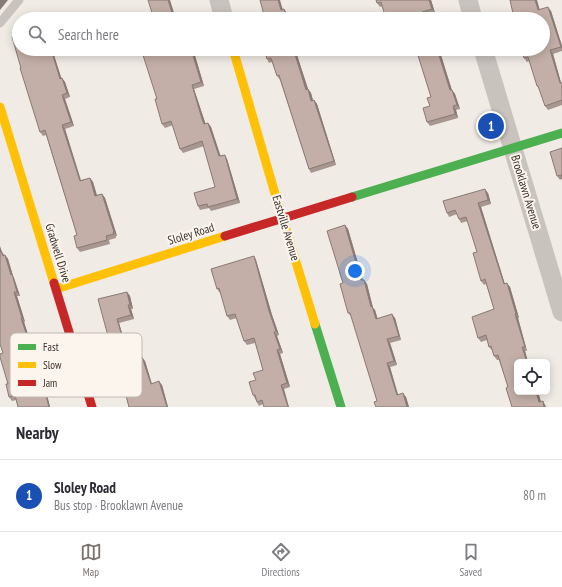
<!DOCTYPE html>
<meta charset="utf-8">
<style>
body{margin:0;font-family:"PT Sans Narrow",sans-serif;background:#f7f7f7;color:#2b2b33}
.controls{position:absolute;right:12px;bottom:12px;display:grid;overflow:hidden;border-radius:6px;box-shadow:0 2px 10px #0003}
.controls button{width:36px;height:36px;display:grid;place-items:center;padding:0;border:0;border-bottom:1px solid #e1e1e2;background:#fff;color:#2b2b33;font:20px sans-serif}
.you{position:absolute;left:355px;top:271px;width:14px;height:14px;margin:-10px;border:3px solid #fff;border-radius:50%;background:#1a73e8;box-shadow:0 0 0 6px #1a73e833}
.badge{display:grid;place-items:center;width:26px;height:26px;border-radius:50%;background:#7a716c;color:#fff;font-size:13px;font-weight:700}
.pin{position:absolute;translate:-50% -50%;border:2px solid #fff;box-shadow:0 1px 4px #0006}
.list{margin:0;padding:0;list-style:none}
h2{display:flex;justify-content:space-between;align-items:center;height:52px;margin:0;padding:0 16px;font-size:17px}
h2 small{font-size:13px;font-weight:400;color:#7c7c81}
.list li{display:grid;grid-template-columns:26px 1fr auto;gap:12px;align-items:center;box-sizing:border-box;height:72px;padding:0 16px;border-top:1px solid #e1e1e2}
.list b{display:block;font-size:15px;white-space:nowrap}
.list p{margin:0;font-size:13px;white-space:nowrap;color:#7c7c81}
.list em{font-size:13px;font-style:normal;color:#7c7c81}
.icon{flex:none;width:22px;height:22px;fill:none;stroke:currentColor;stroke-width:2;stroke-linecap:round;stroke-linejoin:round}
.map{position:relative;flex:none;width:562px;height:407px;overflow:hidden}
.search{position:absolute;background:#fff;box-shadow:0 2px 10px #0003;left:12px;right:12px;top:12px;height:44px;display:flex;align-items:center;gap:10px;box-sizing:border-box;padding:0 14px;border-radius:22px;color:#7c7c81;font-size:15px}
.sheet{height:124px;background:#fff}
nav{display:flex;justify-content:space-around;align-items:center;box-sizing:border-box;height:56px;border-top:1px solid #e1e1e2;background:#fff;font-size:11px;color:#7c7c81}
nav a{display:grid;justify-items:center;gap:2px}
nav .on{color:#7a716c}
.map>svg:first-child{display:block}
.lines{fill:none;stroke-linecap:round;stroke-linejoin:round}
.lane{stroke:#c9c3be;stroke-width:9}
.street{stroke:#c9c3be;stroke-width:19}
.fast{stroke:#4caf50;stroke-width:9}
.slow{stroke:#ffc107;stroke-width:9}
.jam{stroke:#c62828;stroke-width:9}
.wall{fill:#a89690}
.shaded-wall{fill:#887a75}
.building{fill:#c3afa7;stroke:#887a75}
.labels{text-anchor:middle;stroke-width:4;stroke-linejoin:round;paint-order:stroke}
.street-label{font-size:12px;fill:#3b302b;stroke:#fbf5ee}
.key{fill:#fbf5ee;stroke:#c1bab4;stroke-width:1}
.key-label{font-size:11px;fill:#3b302b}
</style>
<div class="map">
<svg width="562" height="407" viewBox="0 0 562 407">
<rect width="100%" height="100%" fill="#f0ebe5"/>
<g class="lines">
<path class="lane" d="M0,23L19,0"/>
<path class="street" d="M219,0L224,19
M468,0L473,19
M483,49L562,312"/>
<path class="fast" d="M352,197L562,133
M315,324L341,407"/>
<path class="slow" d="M233,49L276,197L315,324
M0,107L54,283
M56,289L225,236"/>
<path class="jam" d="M225,236L352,197
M54,283L92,407"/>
</g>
<path class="wall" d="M376,0H431L435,13L425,16L383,6L380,7L377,3Z
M540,9L551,11L562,46V51L553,54L561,83H562V105L548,110L545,106L540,90L537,86L530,61L527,62L524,58Z
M19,49H65L53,52L61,78H62L65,82L70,97L65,99L74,126L65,129L81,180L90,178L93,182L97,195L102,194L105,198L117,236H116V238L109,240L110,244L80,252L77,248V235L46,135L43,136L40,132L21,68Z
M193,49L204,86L194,89L205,123V124L208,123L211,127L220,156L227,159L240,203L211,211L209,208L200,210L198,206L215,187L204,146L183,153L180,149L173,125L165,128L162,124L157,99Z
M264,49H304L305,52L297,55L308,89L311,93L313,100H314L317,104L336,165L311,173L309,169L280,80L277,76L272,62L269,63L267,59Z
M391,49H414L395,55Z
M416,49H438L440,52L452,90L455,94L460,109L456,110L458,118L430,126L427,122L431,97Z
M562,148V179L560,180L557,176Z
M488,193L491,204L481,207L505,284L510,287L519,318H518L527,351H525L528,362H517V392H538L541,401H543L546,407H512L508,387L499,360H497L494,356L492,350L489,347L487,340L481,342L478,338L494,309L486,284L484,285L481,281L477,252L468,221L461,223L459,219L457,214L449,217L447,213Z
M345,225L348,229L363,280L367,284L373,308L375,310L377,318H395L401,340L390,343L397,365L390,367L398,394L406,397L409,407H376L377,401L352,317L348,313L343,283Z
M2,252L4,256L5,255L8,259L13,276L14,278L20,296H17L25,322H24L31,345L33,344L36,348L41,365L40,366L50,407H18L16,400L12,401L9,397L8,384L3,353Z
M254,256L256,260L272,315L279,335L277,336L283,353L280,354L290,387L284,389L263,404L259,406L253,395L256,380L263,370L255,343L247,345L244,341L237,318L230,320L227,316L221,292L220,293L217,289Z
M127,292L130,296L133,309H131L134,319L119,323L128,353L131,357L132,360L145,361L152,384L162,385L168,407H129L125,393L122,389L120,383L119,384L116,378H114L111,374L106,360L103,356V340L108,336Z"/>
<path class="shaded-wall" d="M0,0H8L0,10Z
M168,0H170L176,19H174Z
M278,0H280L284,14L281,10Z
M429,0H431L435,13L432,9Z
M535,0H537L541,14L538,10Z
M548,7L551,11L562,46V49L561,47Z
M284,9L287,13L288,19H287Z
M422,12L425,16V19H424Z
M51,49L53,52L63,83L60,79Z
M191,49H193L204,86L201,82Z
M437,49L440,52L453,94L450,90Z
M550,50L553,54L562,86L560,83Z
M294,51L297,55L308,89L311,93L314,105L311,101L306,90Z
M62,78L65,82L70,97L67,93Z
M192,85L194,89L207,128L204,124L202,119Z
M452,90L455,94L460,109L457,105Z
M62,95L65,99L74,126L71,122Z
M314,100L317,104L336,165L334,161Z
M453,106L456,110L458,118L455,114Z
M208,123L211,127L222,160L219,156Z
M62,125L65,129L82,185L80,181Z
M225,155L227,159L240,203L237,199Z
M90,178L93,182L98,200L95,196Z
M485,189L488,193L491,204L488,200Z
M102,194L105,198L117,236L114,232Z
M478,203L481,207L506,288L504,284Z
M345,225L348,229L364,284L361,280Z
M0,246L2,252L4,255L3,256L0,252Z
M5,255L8,259L13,276L14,278L20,296L17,292L11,275Z
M254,256L256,260L272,315L279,335L276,331L269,311Z
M364,280L367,284L373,308L375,310L379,323L376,319L371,307Z
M507,283L510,287L519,318L516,314Z
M14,292L17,296L25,322L22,318Z
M127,292L130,296L133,309L130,305Z
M128,305L131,309L134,319L131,315Z
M392,314L395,318L401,340L399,336Z
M515,314L518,318L527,351L525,347Z
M21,318L24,322L33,349L30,345Z
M117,319L119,323L129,358L127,354Z
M274,332L277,336L283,353L280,349Z
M387,339L390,343L397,365L394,361Z
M33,344L36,348L41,365L38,361Z
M522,347L525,351L528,362H527Z
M277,350L280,354L290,387L287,383Z
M128,353L131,357L133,365L131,361Z
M142,357L145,361L153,388L151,384Z
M37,362L40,366L50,407H49Z
M387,363L390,367L399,399L397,395Z
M159,381L162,385L168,407H167Z
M281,385L284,389L289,407H288Z
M536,392H538L542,406L539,402Z
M403,393L406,397L409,407H407Z
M543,401L546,407H544Z"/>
<path class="building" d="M148,0H168L174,19H154Z
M260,0H278L281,10L284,9L287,19H259V17L264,15Z
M376,0H429L432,9L422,12L424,19H386L381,2L377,3Z
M510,0H535L538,10L548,7L561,47L550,50L560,83H562V100L545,106L538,86H537L528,57L524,58L521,49H543V19H512V18H514Z
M19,35V49H51L60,79L62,78L67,93L62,95L71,122L62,125L80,181L90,178L95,196L102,194L114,232H113L114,234L106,236L107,240L77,248L74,236L77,235L45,130L40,132L20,68H21L12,37Z
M150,49H191L201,82L192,85L202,119L204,124L208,123L219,156L225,155L237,199L208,207L207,204L198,206L194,193L215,187L202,141L180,149L171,121L162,124L155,99H157L142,52Z
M264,49H299L294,51L306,90L308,89L311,101L314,100L334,161L309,169L279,75L277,76L271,58L267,59Z
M391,49H398L392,51Z
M416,49H437L450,90H452L457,105L453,106L455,114L427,122L423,108L430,106L427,98L431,97Z
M562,148V179L561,175L557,176L550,152Z
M485,189L488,200L478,203L504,284L507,283L516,314H515L525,347H522L527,362H517V392H536L539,402L543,401L544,407H512L506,388L508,387L498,355L494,356L491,346L489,347L486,335L478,338L472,317L494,309L485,279L481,281L473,253L477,252L466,217L459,219L455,210L447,213L443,201Z
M345,225L361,280H364L371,307L372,306L376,319L392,314L399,336L387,339L394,361L387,363L397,395L403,393L407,407H376L374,402L377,401L350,313H348L340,284L343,283L327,231Z
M1,251L3,256L5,255L11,275L12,274L17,292H14L22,318H21L30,345L33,344L38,361L37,362L49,407H18L15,395L9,397L6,384H8L0,357V354L3,353L0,344V252Z
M254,256L269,311L276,331L274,332L280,349L277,350L287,383L281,385L288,407H264L262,400L257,402L255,395H253L249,382L256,380L253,373L263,370L254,338L244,341L235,314L227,316L219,288L217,289L211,269Z
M127,292L130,305H128L131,315L117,319L127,354L128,353L131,361L142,357L151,384L159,381L167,407H129L124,388L122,389L119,379L116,380L114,374H111L105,356H103L99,341L103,340L102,338L108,336L98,299Z"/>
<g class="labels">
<g class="street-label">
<text transform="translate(526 192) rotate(73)" y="4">Brooklawn Avenue</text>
<text transform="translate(286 228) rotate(73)" y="4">Eastville Avenue</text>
<text transform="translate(191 234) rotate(-17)" y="4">Sloley Road</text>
<text transform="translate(58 253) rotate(73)" y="4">Gradwell Drive</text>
</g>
</g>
<rect x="10" y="333" width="132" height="64" rx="6" class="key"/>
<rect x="18" y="344" width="18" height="6" fill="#4caf50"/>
<rect x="18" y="362" width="18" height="6" fill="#ffc107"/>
<rect x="18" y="380" width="18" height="6" fill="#c62828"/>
<g class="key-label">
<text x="43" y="351">Fast</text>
<text x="43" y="369">Slow</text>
<text x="43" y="387">Jam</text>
</g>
</svg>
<div class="controls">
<button><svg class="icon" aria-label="locate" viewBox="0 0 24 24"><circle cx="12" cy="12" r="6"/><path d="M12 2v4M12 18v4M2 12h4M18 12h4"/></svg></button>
</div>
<div class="you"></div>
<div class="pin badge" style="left:491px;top:126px;background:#1a4fb4">1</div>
<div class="search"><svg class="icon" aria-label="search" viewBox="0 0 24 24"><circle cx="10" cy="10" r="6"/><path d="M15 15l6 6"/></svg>Search here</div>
</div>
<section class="sheet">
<h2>Nearby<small></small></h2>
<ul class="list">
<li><span class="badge" style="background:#1a4fb4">1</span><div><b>Sloley Road</b><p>Bus stop · Brooklawn Avenue</p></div><em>80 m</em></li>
</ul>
</section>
<nav>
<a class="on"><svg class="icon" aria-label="map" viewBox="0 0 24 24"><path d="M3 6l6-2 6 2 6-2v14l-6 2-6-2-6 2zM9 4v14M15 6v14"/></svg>Map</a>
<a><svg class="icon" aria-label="directions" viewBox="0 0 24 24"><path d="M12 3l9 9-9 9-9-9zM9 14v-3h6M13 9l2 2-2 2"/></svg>Directions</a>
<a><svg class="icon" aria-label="saved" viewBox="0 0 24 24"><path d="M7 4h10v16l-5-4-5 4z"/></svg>Saved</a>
</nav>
